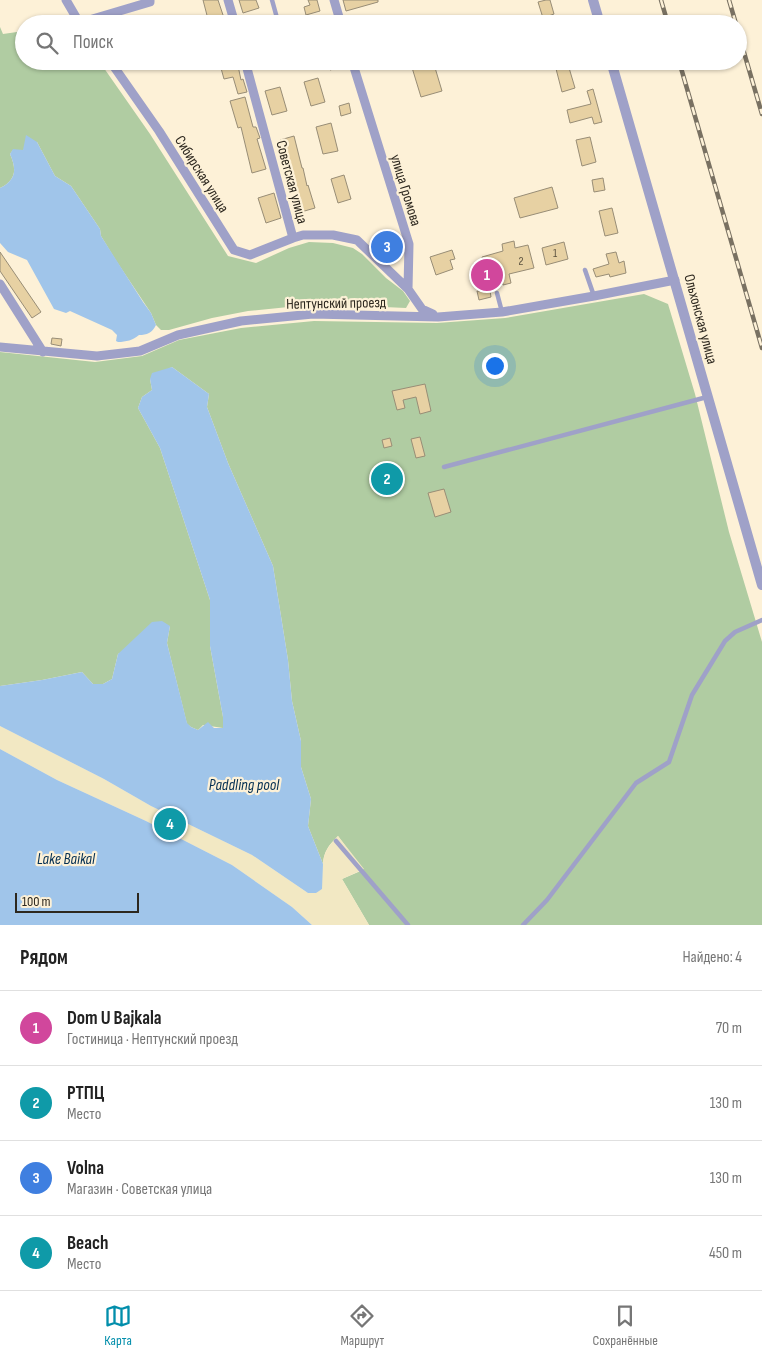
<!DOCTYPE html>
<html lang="ru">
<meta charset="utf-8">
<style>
body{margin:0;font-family:"Sofia Sans Condensed",sans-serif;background:#f2f2f2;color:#222}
.scale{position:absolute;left:15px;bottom:12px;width:124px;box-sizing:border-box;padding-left:5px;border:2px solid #2c271e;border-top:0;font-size:14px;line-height:18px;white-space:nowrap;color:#2c271e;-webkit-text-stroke:4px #fdf1d7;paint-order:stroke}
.you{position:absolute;left:494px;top:365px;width:18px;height:18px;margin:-12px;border:4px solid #fff;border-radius:50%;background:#1a73e8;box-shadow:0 0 0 8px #1a73e833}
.badge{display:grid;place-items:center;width:32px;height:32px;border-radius:50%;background:#028eab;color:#fff;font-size:16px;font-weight:700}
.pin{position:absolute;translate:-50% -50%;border:2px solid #fff;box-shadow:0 1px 5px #0006}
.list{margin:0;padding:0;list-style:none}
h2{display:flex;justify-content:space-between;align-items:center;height:65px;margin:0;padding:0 20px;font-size:21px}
h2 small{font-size:16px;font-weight:400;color:#767676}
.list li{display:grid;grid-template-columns:32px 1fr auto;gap:15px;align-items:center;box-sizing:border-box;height:75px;padding:0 20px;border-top:1px solid #e0e0e0}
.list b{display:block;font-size:19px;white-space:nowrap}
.list p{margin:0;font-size:16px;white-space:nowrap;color:#767676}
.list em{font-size:16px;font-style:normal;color:#767676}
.icon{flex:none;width:28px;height:28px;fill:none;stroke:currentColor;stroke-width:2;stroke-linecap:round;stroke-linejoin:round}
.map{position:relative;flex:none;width:762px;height:925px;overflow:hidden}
.search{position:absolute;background:#fff;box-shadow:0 1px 4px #0004;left:15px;right:15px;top:15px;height:55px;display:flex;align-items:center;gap:12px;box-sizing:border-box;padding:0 18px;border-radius:28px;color:#767676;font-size:19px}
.sheet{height:365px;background:#fff}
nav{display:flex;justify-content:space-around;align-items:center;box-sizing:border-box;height:70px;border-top:1px solid #e0e0e0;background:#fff;font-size:14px;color:#767676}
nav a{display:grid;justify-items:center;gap:2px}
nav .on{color:#028eab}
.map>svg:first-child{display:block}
.forest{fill:#b0cca2}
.sand{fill:#f2e8c3}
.water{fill:#a0c5ea}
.building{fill:#e7d1a3;stroke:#988d76}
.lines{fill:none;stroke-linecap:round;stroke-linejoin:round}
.service{stroke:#9fa1c8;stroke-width:4.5}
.minor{stroke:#9fa1c8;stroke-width:9}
.tertiary{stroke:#9fa1c8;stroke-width:10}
.rail-casing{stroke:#797162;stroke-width:4.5}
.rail{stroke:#fdf1d7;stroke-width:2.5;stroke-dasharray:8;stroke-linecap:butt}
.labels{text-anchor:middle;stroke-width:4.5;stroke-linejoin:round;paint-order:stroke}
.number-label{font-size:12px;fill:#5b523f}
.street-label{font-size:15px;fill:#2c271e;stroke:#fdf1d7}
.water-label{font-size:16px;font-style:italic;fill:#042f52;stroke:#fdf1d7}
</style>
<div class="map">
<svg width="762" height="925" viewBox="0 0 762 925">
<rect width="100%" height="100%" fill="#fdf1d7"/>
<path class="forest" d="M0,27L3,34L24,31V61H99L150,134L228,256L256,263L289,248L309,242L333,243L353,248L362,254L386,278L403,291L410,301L406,308L318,304L248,311L212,318L169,330H161L156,325L151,313L115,259L101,236L100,229L71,186L55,176L37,142L23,150H13L10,154C17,170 16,180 0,188Z
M644,294L668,304L695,394L729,532L762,642V925H369L342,879L363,870L338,836C328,846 324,851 323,864L308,826L311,799L301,767V741L292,701L288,660L273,566L228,463L207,407L209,394L172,367L150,379L152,390L142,397L138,408L160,448L210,600V646L223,717V728L203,725L198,730L191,727L187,724L167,643L170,626L118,654L112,679L103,684H93L82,672L42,680L0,686V352L95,362L142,356L179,340L241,328L314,321L437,323L505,318Z"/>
<path class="sand" d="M0,726L104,779L151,806L252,855L308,893L322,889C323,864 319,855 338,836L364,869L342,879L369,925H312L292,907L232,865L146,821L57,780L0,749Z"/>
<path class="water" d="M26,135L37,142L55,176L71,186L100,229L101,236L143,302L151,313L156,325C152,333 147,335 139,335C133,340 126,342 118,342L116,341L117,335L112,330L70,311L66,313L54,309L27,260L8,252L0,243V188C16,180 17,170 10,154L13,149L23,150Z
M172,367L209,394L207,407L228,463L273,566L288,660L292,701L301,741V767L311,799L308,826L323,864L322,889L316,893H308L252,855L151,806L104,779L0,726V686L42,680L82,672L93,684H103L112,679L118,654L152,622L162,621L170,626L167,643L187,723L191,727L198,730L208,722L214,728H223V717L210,646V600L160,448L138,408L142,397L152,390L150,379L152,373Z
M0,749L57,780L146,821L232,865L292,907L312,925H0Z"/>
<path class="building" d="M203,0H218L224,18L209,23Z
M239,0H256L259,8L243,13Z
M308,0H317L320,11L306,15L304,7L310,5Z
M343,0H378V2L346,11Z
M546,0H550L554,14L543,18L538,2Z
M219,61H237L241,80L243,79L247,92L238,94L233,77L224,79Z
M327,61H346L347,65L330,70Z
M410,61H433L442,91L421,97Z
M554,61H567L575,88L562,92Z
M318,78L325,102L311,106L304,82Z
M280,87L287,111L272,115L265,91Z
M593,89L602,122L594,124L592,117L570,123L567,110L591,104L587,91Z
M245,97L253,127H256L260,138L257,139L266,169L252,173L241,127L238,128L230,101Z
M349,103L351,113L341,116L339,106Z
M331,123L338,151L323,154L316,127Z
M294,136L302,168H303L307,186L308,185L315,208L301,212L292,181L288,182L286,171L288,170L280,140Z
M590,137L596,162L582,166L576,140Z
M344,175L351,199L338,203L331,179Z
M603,178L605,190L594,192L592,180Z
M552,187L558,208L520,218L514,198Z
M274,193L281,218L266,223L258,198Z
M612,208L618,233L605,236L599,211Z
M396,237L398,246L378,251L375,244Z
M514,241L515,248L528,245L534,268L509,274L511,283L503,285L501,275L488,278L491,297L479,300L477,291H480L473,264L483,261L482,257L503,251L502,244Z
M564,242L568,259L546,265L542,248Z
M452,250L455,259L450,260L453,269L436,275L430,257Z
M0,252L41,312L32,318L0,271Z
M616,252L619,263L624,261L626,273L610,277L609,274L596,277L593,269L609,264L606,254Z
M52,338L62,339L61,346L51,344Z
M425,384L431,411L420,414L416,397L403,400L405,408L397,410L392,391Z
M420,437L425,456L416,458L411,439Z
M390,438L392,446L384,448L382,440Z
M372 480a15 15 0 1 1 30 0a15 15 0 1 1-30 0Z
M444,489L451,512L435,517L428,493Z"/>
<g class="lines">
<path class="service" d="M272,0L277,18
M585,270L594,296
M497,293L502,312
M444,467L707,397
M336,841L408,925
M523,925L547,900L636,783L669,762L692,695L725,641L735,632L762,620"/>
<path class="minor" d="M66,0L80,24
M228,0L235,24
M334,0L341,24
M79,23L150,2V0
M110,61L159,131L234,250L250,255L293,238
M245,61L293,238L303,235H333L357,240L408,289
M352,61L409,244L408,289L422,309L433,314
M0,284L43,352
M0,347L97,356L140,351L178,335L241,321L313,314L438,317L502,312L594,296L675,280"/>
<path class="tertiary" d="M593,0L600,24
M611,61L762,585"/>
<g class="rail-casing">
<path id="rail" d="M661,0L668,24
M729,0L736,24
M738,32L762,114
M679,61L762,348"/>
</g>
<use href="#rail" class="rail"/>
</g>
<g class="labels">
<g class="number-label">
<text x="555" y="257">1</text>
<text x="521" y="265">2</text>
</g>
<g class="street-label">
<text transform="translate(202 174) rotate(58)" y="5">Сибирская улица</text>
<text transform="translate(292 182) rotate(75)" y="5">Советская улица</text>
<text transform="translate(406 190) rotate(73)" y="5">улица Громова</text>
<text transform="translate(336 303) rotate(-1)" y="5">Нептунский проезд</text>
<text transform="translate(701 319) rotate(75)" y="5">Ольхонская улица</text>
</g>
<g class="water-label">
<text x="244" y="790">Paddling pool</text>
<text x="66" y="864">Lake Baikal</text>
</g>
</g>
</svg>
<div class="scale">100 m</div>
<div class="you"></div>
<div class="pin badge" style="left:487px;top:275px;background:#d1479c">1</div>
<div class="pin badge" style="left:387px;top:479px;background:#0f9aa8">2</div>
<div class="pin badge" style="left:387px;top:247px;background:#3f7fe0">3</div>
<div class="pin badge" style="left:170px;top:824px;background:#0f9aa8">4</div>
<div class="search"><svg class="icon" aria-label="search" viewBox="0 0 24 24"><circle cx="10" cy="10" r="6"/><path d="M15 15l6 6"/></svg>Поиск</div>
</div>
<section class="sheet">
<h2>Рядом<small>Найдено: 4</small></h2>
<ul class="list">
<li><span class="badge" style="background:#d1479c">1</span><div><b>Dom U Bajkala</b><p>Гостиница · Нептунский проезд</p></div><em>70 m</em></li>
<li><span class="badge" style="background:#0f9aa8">2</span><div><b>РТПЦ</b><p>Место</p></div><em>130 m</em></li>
<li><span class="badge" style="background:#3f7fe0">3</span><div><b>Volna</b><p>Магазин · Советская улица</p></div><em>130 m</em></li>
<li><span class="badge" style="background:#0f9aa8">4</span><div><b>Beach</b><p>Место</p></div><em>450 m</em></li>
</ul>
</section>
<nav>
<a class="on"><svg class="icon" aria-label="map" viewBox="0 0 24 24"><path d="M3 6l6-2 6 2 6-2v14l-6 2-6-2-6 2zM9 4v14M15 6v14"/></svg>Карта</a>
<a><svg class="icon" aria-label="directions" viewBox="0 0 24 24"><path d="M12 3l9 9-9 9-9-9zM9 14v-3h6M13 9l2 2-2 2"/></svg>Маршрут</a>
<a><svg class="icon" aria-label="saved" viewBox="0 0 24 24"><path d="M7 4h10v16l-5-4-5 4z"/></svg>Сохранённые</a>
</nav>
